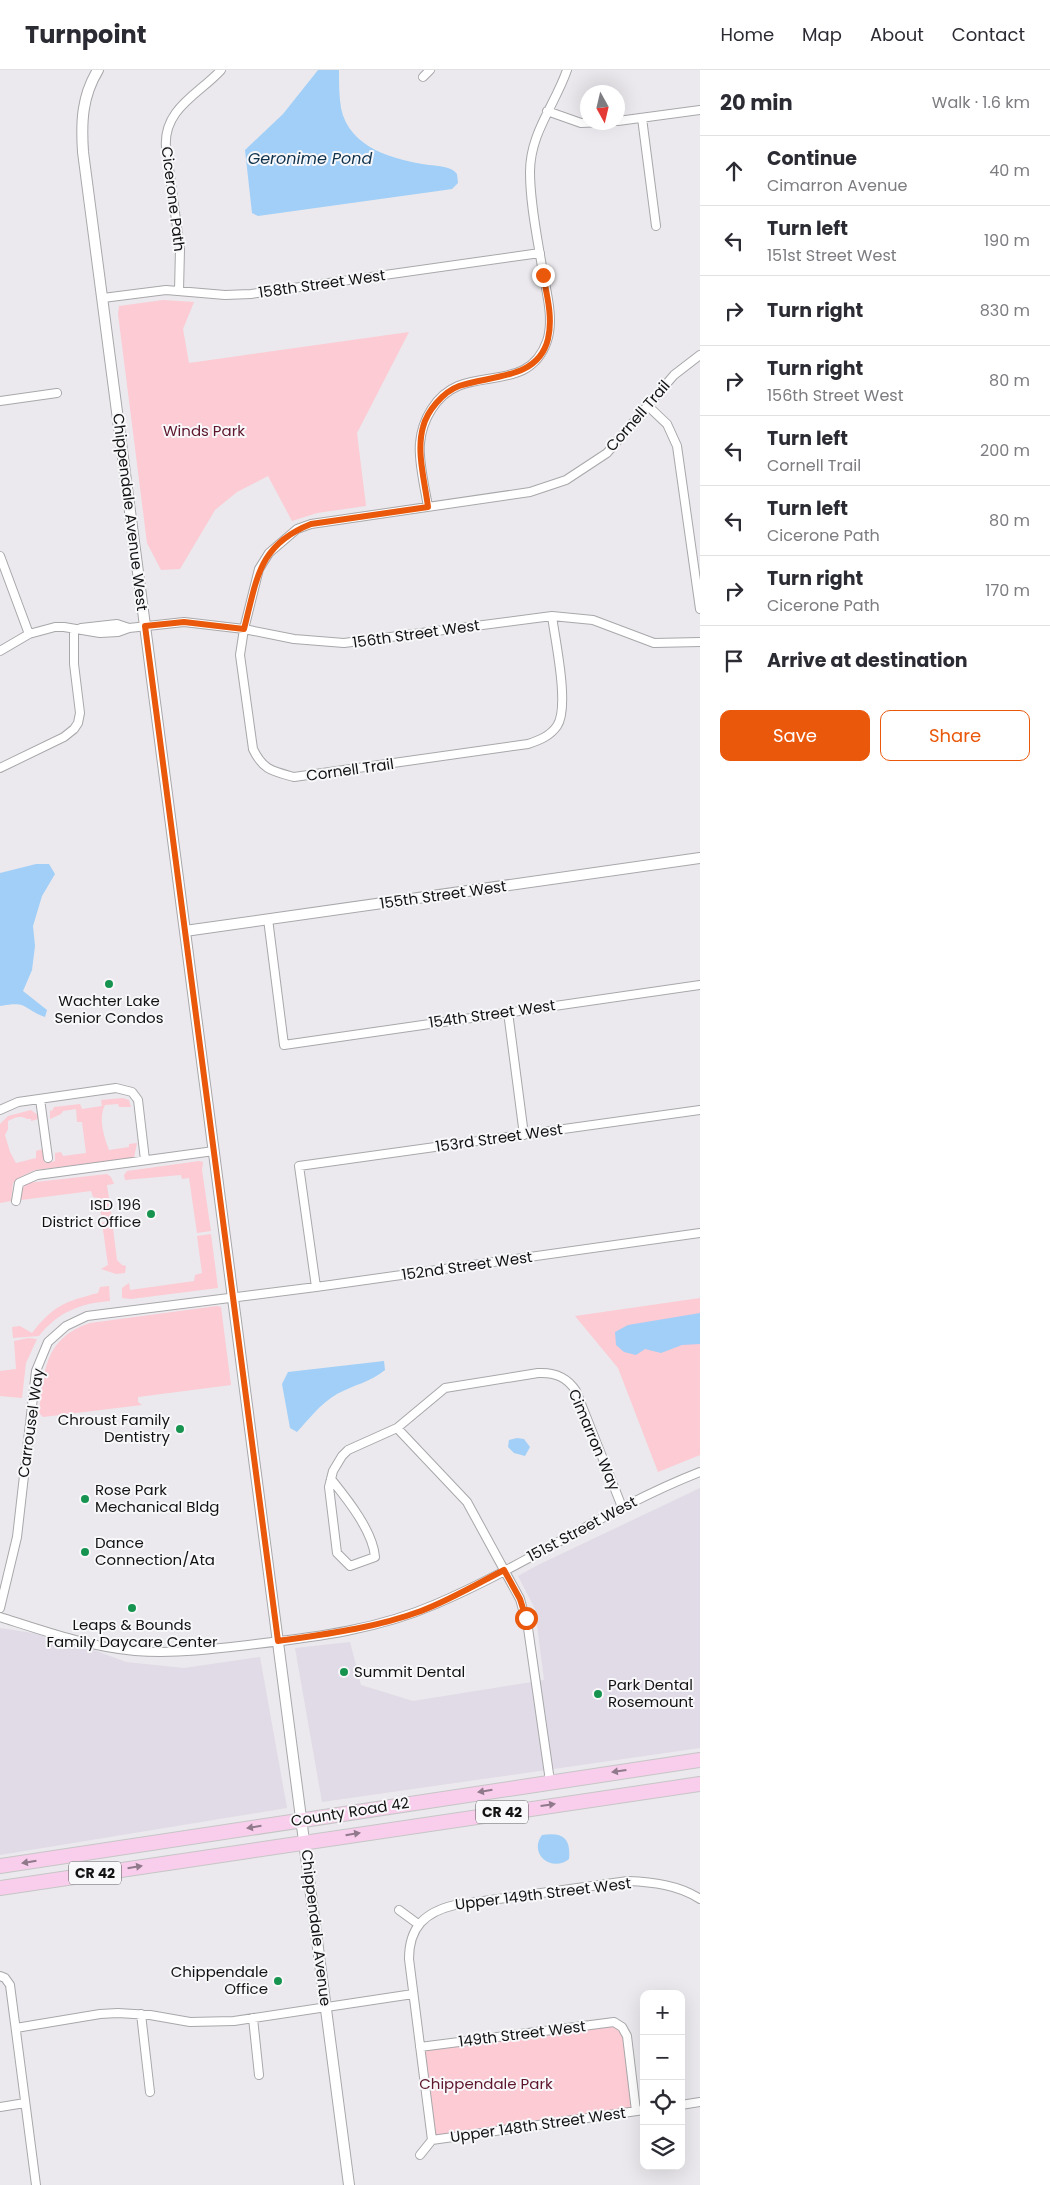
<!DOCTYPE html>
<meta charset="utf-8">
<style>
body{margin:0;font-family:Poppins,sans-serif;background:#f7f7f7;color:#2b2b33}
.controls{position:absolute;right:15px;bottom:15px;display:grid;overflow:hidden;border-radius:10px;box-shadow:0 5px 20px #0002}
.controls button{width:45px;height:45px;display:grid;place-items:center;padding:0;border:0;border-bottom:1px solid #e1e1e2;background:#fff;color:#2b2b33;font:25px sans-serif}
.compass{position:absolute;left:580px;top:15px;width:45px;height:45px;border-radius:50%;background:#fff;box-shadow:0 5px 20px #0002;rotate:172deg}
.stop{position:absolute;width:15px;height:15px;margin:-11px;border:4px solid #ea580c;border-radius:50%;background:#fff}
.stop.end{background:#ea580c;border-color:#fff;box-shadow:0 1px 5px #0008}
.list{margin:0;padding:0;list-style:none}
h2{display:flex;justify-content:space-between;align-items:center;height:65px;margin:0;padding:0 20px;font-size:21px}
h2 small{font-size:16px;font-weight:400;color:#7c7c81}
.list li{display:grid;grid-template-columns:32px 1fr auto;gap:15px;align-items:center;box-sizing:border-box;height:70px;padding:0 20px;border-top:1px solid #e1e1e2}
.list b{display:block;font-size:19px;white-space:nowrap}
.list p{margin:0;font-size:16px;white-space:nowrap;color:#7c7c81}
.list em{font-size:16px;font-style:normal;color:#7c7c81}
.actions{display:flex;gap:10px;padding:15px 20px}
.actions a{flex:1;padding:11px 0;border:1px solid #ea580c;border-radius:10px;text-align:center;font-size:18px;color:#ea580c}
.actions .main{background:#ea580c;color:#fff}
.icon{flex:none;width:28px;height:28px;fill:none;stroke:currentColor;stroke-width:2;stroke-linecap:round;stroke-linejoin:round}
.map{position:relative;flex:none;width:700px;height:2115px;overflow:hidden}
header{display:flex;align-items:center;gap:30px;box-sizing:border-box;height:70px;padding:0 25px;background:#fff;border-bottom:1px solid #e1e1e2}
header strong{font-size:24px}
nav{display:flex;gap:28px;margin-inline-start:auto;font-size:18px}
main{display:flex}
aside{flex:1;background:#fff}
.map>svg:first-child{display:block}
.built{fill:#e0dbe6}
.green{fill:#fccbd4}
.water{fill:#a1cff7}
.lines{fill:none;stroke-linecap:round;stroke-linejoin:round}
.minor-casing{stroke:#a8a7aa;stroke-width:10}
.tertiary-casing{stroke:#a8a7aa;stroke-width:12}
.trunk-casing{stroke:#c6c6c6;stroke-width:16}
.minor{stroke:#fff;stroke-width:8}
.tertiary{stroke:#fff;stroke-width:10}
.trunk{stroke:#f8ceec;stroke-width:14}
.oneway{fill:#90798a}
.route{stroke:#ea580c;stroke-width:6}
.poi-dot{fill:#179350;stroke:#f8f7fa;stroke-width:2}
.labels{text-anchor:middle;stroke-width:4;stroke-linejoin:round;paint-order:stroke}
.shield{fill:#f8f7fa;stroke:#575758;stroke-width:1}
.shield-label{font-size:14px;font-weight:bold;fill:#121213}
.street-label{font-size:15px;fill:#121213;stroke:#f8f7fa}
.park-label{font-size:15px;fill:#5d162b;stroke:#f8f7fa}
.poi-label{font-size:15px;fill:#121213;stroke:#f8f7fa;text-anchor:start}
.water-label{font-size:16px;font-style:italic;fill:#0f324d;stroke:#f8f7fa}
</style>
<header>
<strong>Turnpoint</strong>
<nav><a>Home</a><a>Map</a><a>About</a><a>Contact</a></nav>
</header>
<main>
<div class="map">
<svg width="700" height="2115" viewBox="0 0 700 2115">
<rect width="100%" height="100%" fill="#ebe9ed"/>
<path class="built" d="M700,1418V1678L322,1732L295,1578L350,1572L361,1615L413,1631L544,1610L535,1539L518,1506L538,1495Z
M0,1558L59,1567L126,1592L184,1598L260,1587L287,1738L0,1785Z"/>
<path class="green" d="M163,230L194,232L183,259L189,293L409,262L357,363L366,436L317,443L292,451L268,406L237,422L215,440L180,499L161,500L147,473L118,244L119,236Z
M123,1028L129,1030L131,1037H119L118,1034L105,1035C98,1048 104,1067 109,1080L129,1077V1074L137,1073L134,1088L35,1100L22,1106L13,1113L11,1131L0,1133V1054L8,1046L31,1040L39,1046L38,1049L31,1051V1049H27C20,1045 14,1048 8,1051V1059L5,1065L10,1082L16,1093L36,1088V1081L43,1079L45,1093L55,1091V1083L61,1082L63,1086L86,1083L82,1052H77L76,1039L63,1041L61,1044L50,1049V1040L52,1041L54,1037L80,1034L82,1039L102,1036L101,1030Z
M199,1091L203,1092L202,1100L211,1161L197,1163L189,1108L182,1109L181,1105L125,1110L124,1105L127,1101Z
M107,1104L111,1107L114,1114L107,1115L112,1149L102,1150L98,1128L93,1127L91,1121L21,1130V1120L27,1113Z
M112,1151L117,1190L122,1195L126,1196L125,1203L116,1204L101,1199L108,1195L102,1153Z
M211,1164L218,1218L131,1229L122,1228V1218L129,1213L130,1220L194,1211L195,1205L202,1203L197,1166Z
M109,1216L110,1231C80,1233 57,1243 39,1266L13,1268L12,1257L20,1256L32,1263C54,1235 64,1232 98,1223L100,1217Z
M700,1228V1385L658,1402L618,1298L575,1246Z
M217,1236L221,1237L231,1315L138,1327V1332L142,1335L43,1347L39,1343C44,1302 44,1268 90,1253Z
M28,1268L37,1269L26,1293L22,1328L0,1326V1301L16,1299L14,1271Z
M615,1950L622,1955L638,2040L431,2069L420,1977Z"/>
<path class="water" d="M318,0H339C339,13 339,26 341,38C349,78 394,90 429,95C438,96 451,96 457,104L458,113L452,119L438,121L258,146L252,143L245,80L283,44Z
M36,794H49L55,804L42,826L33,856L35,876L32,900L23,921L47,940L45,947C21,938 29,931 0,936V803Z
M700,1243V1274L682,1275L661,1283L645,1279L636,1285L624,1282L616,1275L615,1262L628,1255Z
M384,1291L385,1300C371,1312 353,1315 337,1324C321,1333 309,1349 297,1362L290,1358L282,1314L288,1302Z
M517,1368L524,1369L530,1377L525,1386L514,1383L508,1377L509,1370Z
M542,1765C563,1762 571,1768 569,1789C552,1803 528,1784 542,1765Z"/>
<g class="lines">
<g class="minor-casing">
<path id="minor" d="M423,7L430,0
M547,41L581,53L604,52
M642,48L656,156
M618,51L700,40
M179,221L180,179L166,77C163,39 199,24 221,0
M103,228L166,220L225,225L251,224L540,183
M0,331L57,323
M647,335L667,354L677,376L700,539
M428,437C425,418 418,391 420,373C422,350 436,325 458,316C490,303 532,315 547,271C554,250 547,224 543,203C538,171 530,135 530,102C530,63 555,35 567,0
M0,486L29,564
M552,546C555,570 570,637 557,656C550,666 540,670 528,674L294,707C272,701 263,700 253,679L240,585L244,559L259,499L269,483L297,459L311,454L530,422L566,410L607,383L674,305L700,285
M81,558L117,554L129,558
M0,581L29,564L55,557H64L100,563L118,562L129,558L184,552L244,559L294,569L344,573L552,546L593,550L654,573L700,572
M0,698L64,667L74,659L78,653L80,643L74,594V559
M268,849L284,975L700,915
M508,942L524,1065
M40,1029L48,1088
M0,1040L18,1032L116,1018L132,1022L138,1030L145,1090
M16,1131L19,1113L37,1105L214,1081
M316,1217L299,1096L700,1040
M397,1358L467,1432L520,1529L528,1558L550,1711
M331,1409C347,1429 373,1461 375,1487L350,1496L337,1483L329,1417L333,1401L342,1386L348,1380L397,1358L445,1318L538,1303C555,1302 567,1307 576,1321L622,1437
M0,1538L17,1467L36,1301L48,1272L66,1256L87,1246L316,1217L700,1163
M0,1547C44,1561 89,1577 135,1581C176,1584 216,1579 256,1574C317,1567 379,1559 436,1534C527,1495 608,1438 700,1402
M399,1840L418,1854
M0,1906L5,1908L10,1915L36,2115
M141,1944L150,2022
M253,1948L259,2005
M16,1958L100,1944L118,1943L150,1945L190,1952L234,1951L413,1924
M420,1977L614,1952L622,1957L627,1966L636,2041
M681,2035L700,2032
M0,2037L25,2033
M432,2070L409,1889C409,1857 425,1842 455,1835L628,1811C652,1812 679,1815 700,1829
M432,2070L644,2040
M420,2085L432,2070"/>
</g>
<g class="tertiary-casing">
<path id="tertiary" d="M98,0C82,26 81,52 83,82L349,2115
M185,861L700,788"/>
</g>
<g class="trunk-casing">
<path id="trunk" d="M0,1796L700,1690
M0,1818L700,1714"/>
</g>
<use href="#minor" class="minor"/>
<use href="#tertiary" class="tertiary"/>
<use href="#trunk" class="trunk"/>
</g>
<defs><path id="oneway-solid" d="M-6-.8H1V-3.2L6.5 0L1 3.2V.8H-6Z" transform="scale(1.25)"/></defs>
<g class="oneway">
<use href="#oneway-solid" transform="translate(619 1701) rotate(172)"/>
<use href="#oneway-solid" transform="translate(485 1721) rotate(171)"/>
<use href="#oneway-solid" transform="translate(548 1735) rotate(-8)"/>
<use href="#oneway-solid" transform="translate(254 1757) rotate(171)"/>
<use href="#oneway-solid" transform="translate(353 1764) rotate(-9)"/>
<use href="#oneway-solid" transform="translate(29 1792) rotate(171)"/>
<use href="#oneway-solid" transform="translate(135 1797) rotate(-9)"/>
</g>
<g class="lines">
<path class="route" d="M526,1548L520,1529L504,1500C477,1514 450,1530 421,1541C375,1558 327,1564 278,1571L145,556L184,552L244,559C257,509 258,475 311,454L428,437C425,412 416,382 423,357C427,341 443,322 459,316C490,305 538,310 548,269C553,248 547,225 543,205"/>
</g>
<g class="poi-dot">
<circle cx="109" cy="914" r="5"/>
<circle cx="151" cy="1144" r="5"/>
<circle cx="180" cy="1359" r="5"/>
<circle cx="85" cy="1429" r="5"/>
<circle cx="85" cy="1482" r="5"/>
<circle cx="132" cy="1538" r="5"/>
<circle cx="344" cy="1602" r="5"/>
<circle cx="598" cy="1624" r="5"/>
<circle cx="278" cy="1911" r="5"/>
</g>
<g class="labels">
<g class="shield">
<rect x="476" y="1730.5" width="52" height="23" rx="4"/>
<rect x="69" y="1791.5" width="52" height="23" rx="4"/>
</g>
<g class="shield-label">
<text x="502" y="1747">CR 42</text>
<text x="95" y="1808">CR 42</text>
</g>
<g class="street-label">
<text transform="translate(173 129) rotate(83)" y="5">Cicerone Path</text>
<text transform="translate(322 214) rotate(-8)" y="5">158th Street West</text>
<text transform="translate(638 346) rotate(-49)" y="5">Cornell Trail</text>
<text transform="translate(130 442) rotate(83)" y="5">Chippendale Avenue West</text>
<text transform="translate(416 564) rotate(-8)" y="5">156th Street West</text>
<text transform="translate(350 700) rotate(-8)" y="5">Cornell Trail</text>
<text transform="translate(443 825) rotate(-8)" y="5">155th Street West</text>
<text transform="translate(492 944) rotate(-8)" y="5">154th Street West</text>
<text transform="translate(499 1068) rotate(-8)" y="5">153rd Street West</text>
<text transform="translate(467 1196) rotate(-8)" y="5">152nd Street West</text>
<text transform="translate(31 1353) rotate(-82)" y="5">Carrousel Way</text>
<text transform="translate(594 1370) rotate(67)" y="5">Cimarron Way</text>
<text transform="translate(582 1459) rotate(-28)" y="5">151st Street West</text>
<text transform="translate(350 1742) rotate(-9)" y="5">County Road 42</text>
<text transform="translate(543 1824) rotate(-7)" y="5">Upper 149th Street West</text>
<text transform="translate(316 1858) rotate(83)" y="5">Chippendale Avenue</text>
<text transform="translate(522 1964) rotate(-7)" y="5">149th Street West</text>
<text transform="translate(538 2055) rotate(-8)" y="5">Upper 148th Street West</text>
</g>
<g class="park-label">
<text x="204" y="366">Winds Park</text>
<text x="486" y="2019">Chippendale Park</text>
</g>
<g class="poi-label">
<text x="109" y="936" text-anchor="middle">Wachter Lake<tspan x="109" dy="17">Senior Condos</tspan></text>
<text x="141" y="1140" text-anchor="end">ISD 196<tspan x="141" dy="17">District Office</tspan></text>
<text x="170" y="1355" text-anchor="end">Chroust Family<tspan x="170" dy="17">Dentistry</tspan></text>
<text x="95" y="1425">Rose Park<tspan x="95" dy="17">Mechanical Bldg</tspan></text>
<text x="95" y="1478">Dance<tspan x="95" dy="17">Connection/Ata</tspan></text>
<text x="132" y="1560" text-anchor="middle">Leaps &amp; Bounds<tspan x="132" dy="17">Family Daycare Center</tspan></text>
<text x="354" y="1607">Summit Dental</text>
<text x="608" y="1620">Park Dental<tspan x="608" dy="17">Rosemount</tspan></text>
<text x="268" y="1907" text-anchor="end">Chippendale<tspan x="268" dy="17">Office</tspan></text>
</g>
<g class="water-label">
<text x="310" y="94">Geronime Pond</text>
</g>
</g>
</svg>
<div class="controls">
<button>+</button>
<button>−</button>
<button><svg class="icon" aria-label="locate" viewBox="0 0 24 24"><circle cx="12" cy="12" r="6"/><path d="M12 2v4M12 18v4M2 12h4M18 12h4"/></svg></button>
<button><svg class="icon" aria-label="layers" viewBox="0 0 24 24"><path d="M12 4l9 5-9 5-9-5zM3 14l9 5 9-5"/></svg></button>
</div>
<svg class="compass" viewBox="-18 -18 36 36"><path d="M0-13l5 13h-10z" fill="#e53935"/><path d="M0 13l5-13h-10z" fill="#7c7c81"/></svg>
<div class="stop" style="left:526px;top:1548px"></div>
<div class="stop end" style="left:543px;top:205px"></div>
</div>
<aside>
<h2>20 min<small>Walk · 1.6 km</small></h2>
<ul class="list">
<li><svg class="icon" aria-label="ahead" viewBox="0 0 24 24"><path d="M12 20V5M6 11l6-6 6 6"/></svg><div><b>Continue</b><p>Cimarron Avenue</p></div><em>40 m</em></li>
<li><svg class="icon" aria-label="left" viewBox="0 0 24 24"><path d="M17 20v-9H6M10 6l-5 5 5 5"/></svg><div><b>Turn left</b><p>151st Street West</p></div><em>190 m</em></li>
<li><svg class="icon" aria-label="right" viewBox="0 0 24 24"><path d="M7 20v-9h11M14 6l5 5-5 5"/></svg><div><b>Turn right</b></div><em>830 m</em></li>
<li><svg class="icon" aria-label="right" viewBox="0 0 24 24"><path d="M7 20v-9h11M14 6l5 5-5 5"/></svg><div><b>Turn right</b><p>156th Street West</p></div><em>80 m</em></li>
<li><svg class="icon" aria-label="left" viewBox="0 0 24 24"><path d="M17 20v-9H6M10 6l-5 5 5 5"/></svg><div><b>Turn left</b><p>Cornell Trail</p></div><em>200 m</em></li>
<li><svg class="icon" aria-label="left" viewBox="0 0 24 24"><path d="M17 20v-9H6M10 6l-5 5 5 5"/></svg><div><b>Turn left</b><p>Cicerone Path</p></div><em>80 m</em></li>
<li><svg class="icon" aria-label="right" viewBox="0 0 24 24"><path d="M7 20v-9h11M14 6l5 5-5 5"/></svg><div><b>Turn right</b><p>Cicerone Path</p></div><em>170 m</em></li>
<li><svg class="icon" aria-label="arrive" viewBox="0 0 24 24"><path d="M6 21V4h12l-3 4 3 4H6"/></svg><div><b>Arrive at destination</b></div></li>
</ul>
<div class="actions"><a class="main">Save</a><a>Share</a></div>
</aside>
</main>
